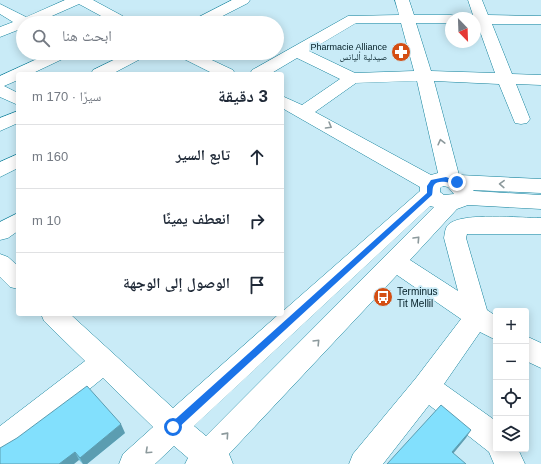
<!DOCTYPE html>
<html lang="ar">
<meta charset="utf-8">
<style>
body{margin:0;font-family:Helvetica,"Noto Naskh Arabic",sans-serif;background:#f2f2f3;color:#1f2937;direction:rtl}
.controls{position:absolute;right:12px;bottom:12px;display:grid;overflow:hidden;border-radius:4px;box-shadow:0 2px 10px #0003}
.controls button{width:36px;height:36px;display:grid;place-items:center;padding:0;border:0;border-bottom:1px solid #e0e1e3;background:#fff;color:#1f2937;font:20px sans-serif}
.compass{position:absolute;left:445px;top:12px;width:36px;height:36px;border-radius:50%;background:#fff;box-shadow:0 2px 10px #0003;rotate:157deg}
.stop{position:absolute;width:12px;height:12px;margin:-9px;border:3px solid #1a73e8;border-radius:50%;background:#fff}
.stop.end{background:#1a73e8;border-color:#fff;box-shadow:0 1px 4px #0008}
.list{margin:0;padding:0;list-style:none}
h2{display:flex;justify-content:space-between;align-items:center;height:52px;margin:0;padding:0 16px;font-size:17px}
h2 small{font-size:13px;font-weight:400;color:#747a83}
.list li{display:grid;grid-template-columns:26px 1fr auto;gap:12px;align-items:center;box-sizing:border-box;height:64px;padding:0 16px;border-top:1px solid #e0e1e3}
.list b{display:block;font-size:15px;white-space:nowrap}
.list em{font-size:13px;font-style:normal;color:#747a83}
.icon{flex:none;width:22px;height:22px;fill:none;stroke:currentColor;stroke-width:2;stroke-linecap:round;stroke-linejoin:round}
.map{position:relative;flex:none;width:541px;height:464px;overflow:hidden;direction:ltr}
.search{position:absolute;background:#fff;box-shadow:0 2px 10px #0003;left:16px;top:16px;width:268px;height:44px;display:flex;align-items:center;gap:10px;box-sizing:border-box;padding:0 14px;border-radius:22px;color:#747a83;font-size:15px}
.panel{position:absolute;background:#fff;box-shadow:0 2px 10px #0003;left:16px;top:72px;width:268px;height:244px;border-radius:4px;direction:rtl}
.map>svg:first-child{display:block}
.lines{fill:none;stroke-linecap:round;stroke-linejoin:round}
.minor-casing{stroke:#13829c;stroke-width:1}
.minor{fill:#fff;fill-rule:evenodd}
.wall{fill:#70c1da}
.shaded-wall{fill:#5b9db1}
.building{fill:#82e0fd;stroke:#5b9db1}
.oneway{stroke:#8c999c}
.route{fill:#1a73e8}
.labels{text-anchor:middle;stroke-width:3.5;stroke-linejoin:round;paint-order:stroke}
.far-poi-label{font-size:9px;fill:#001c24;stroke:#c9ebf7;text-anchor:end}
.poi-label{font-size:10px;fill:#001c24;stroke:#c9ebf7;text-anchor:start}
</style>
<div class="map">
<svg width="541" height="464" viewBox="0 0 541 464">
<rect width="100%" height="100%" fill="#c9ebf7"/>
<g class="lines">
<g class="minor-casing">
<path id="minor" d="M65,0H93L130,20L132,23H114L79,4L36,23H23V28L0,37V27L13,22L0,14V4L26,17Z
M232,0H250L248,3L209,23H191L193,20Z
M395,0H409L414,15H451L456,16L458,18H451V23H416L431,71L495,73L477,23H475V18H468L473,15L468,0H482L488,15L541,16V24H492L512,74L541,75V85L516,84L530,119L527,123L521,124L515,123L499,84L434,81L459,175L541,179V193L473,190L474,191L541,195V209L468,205L457,209L410,260L458,291L444,238C445,233 445,227 449,224C463,212 521,218 541,218V234H467L466,238L487,310L496,316V340L480,332L444,384L496,421V449H518L525,464H494L489,452L429,405L383,464H349L353,454L416,378L461,319L397,275L229,454L233,464H185L188,458L174,446L155,464H119L123,454L153,427L103,378L10,454L0,458V426L85,361L44,321L41,314H70L173,408L279,314H282V312L420,191V187L282,108V96L302,105L340,79L297,58L270,74H250L252,70L348,16L399,15ZM356,23H401L414,71L355,73L309,51ZM417,81L438,173L431,175L315,112L356,83ZM443,186L448,187L454,194L444,195L440,192V188ZM430,206L434,207L206,436L194,426Z
M50,53H71L69,56L31,74H18V80L4,86L18,93V105L0,97V76Z
M128,53H148L146,56L112,74H91L93,70Z
M176,53H197L233,70L235,74H214L178,56Z
M18,111V123L0,131V118Z
M18,154V168L0,177V162Z
M18,213V231L8,238L0,240V222Z
M0,254L8,257L18,266V289L10,287L0,277Z
M526,336L541,343V368L526,361Z"/>
</g>
<use href="#minor" class="minor"/>
</g>
<path class="wall" d="M125,433L87,464H83L79,460L0,464Z"/>
<path class="shaded-wall" d="M121,424L125,433L87,464H83L80,458Z
M471,430L466,438L447,461L452,452Z
M75,452L79,460L74,464H59Z"/>
<path class="building" d="M87,386L121,424L80,458L75,452L59,464H0V448L17,438Z
M441,405L471,430L452,452L466,464H387Z"/>
<defs><path id="oneway-chevron" d="M-2-3.5L2.5 0L-2 3.5" fill="none" stroke-width="1.6" stroke-linecap="round" stroke-linejoin="round"/></defs>
<g class="oneway">
<use href="#oneway-chevron" transform="translate(329 126) rotate(30)"/>
<use href="#oneway-chevron" transform="translate(441 142) rotate(-104)"/>
<use href="#oneway-chevron" transform="translate(502 184) rotate(-178)"/>
<use href="#oneway-chevron" transform="translate(417 239) rotate(-47)"/>
<use href="#oneway-chevron" transform="translate(317 342) rotate(-46)"/>
<use href="#oneway-chevron" transform="translate(226 435) rotate(-48)"/>
<use href="#oneway-chevron" transform="translate(148 451) rotate(137)"/>
</g>
<path class="route" d="M446,177L460,182L457,185C451,183 438,179 434,185C432,188 433,192 432,195L176,430H170L169,427L170,424L427,193V186L431,180Z"/>
<defs>
<g id="pharmacy-disc" transform="scale(1)"><circle r="9.5" fill="#d44e13" stroke="#c9ebf7"/><path d="M-2-6h4v4h4v4h-4v4h-4v-4h-4v-4h4Z" fill="#fff"/></g>
<g id="bus-disc" transform="scale(1)"><circle r="9.5" fill="#d44e13" stroke="#c9ebf7"/><path d="M-5-6H5V4H4V6H2V4H-2V6H-4V4H-5ZM-3.5-4V0h7V-4ZM-3.5 1.2v1.5H-2V1.2ZM2 1.2v1.5H3.5V1.2Z" fill="#fff"/></g>
</defs>
<g fill-rule="evenodd">
<use href="#pharmacy-disc" x="401" y="52"/>
<use href="#bus-disc" x="383" y="297"/>
</g>
<g class="labels">
<g class="far-poi-label">
<text x="387" y="50">Pharmacie Alliance<tspan x="387" dy="10">صيدلية أليانس</tspan></text>
</g>
<g class="poi-label">
<text x="397" y="295">Terminus<tspan x="397" dy="12">Tit Mellil</tspan></text>
</g>
</g>
</svg>
<div class="controls">
<button>+</button>
<button>−</button>
<button><svg class="icon" aria-label="locate" viewBox="0 0 24 24"><circle cx="12" cy="12" r="6"/><path d="M12 2v4M12 18v4M2 12h4M18 12h4"/></svg></button>
<button><svg class="icon" aria-label="layers" viewBox="0 0 24 24"><path d="M12 4l9 5-9 5-9-5zM3 14l9 5 9-5"/></svg></button>
</div>
<svg class="compass" viewBox="-18 -18 36 36"><path d="M0-13l5 13h-10z" fill="#e53935"/><path d="M0 13l5-13h-10z" fill="#747a83"/></svg>
<div class="stop" style="left:173px;top:427px"></div>
<div class="stop end" style="left:457px;top:182px"></div>
<div class="search"><svg class="icon" aria-label="search" viewBox="0 0 24 24"><circle cx="10" cy="10" r="6"/><path d="M15 15l6 6"/></svg>ابحث هنا</div>
<section class="panel">
<h2>3 دقيقة<small>سيرًا · 170 m</small></h2>
<ul class="list">
<li><svg class="icon" aria-label="ahead" viewBox="0 0 24 24"><path d="M12 20V5M6 11l6-6 6 6"/></svg><div><b>تابع السير</b></div><em>160 m</em></li>
<li><svg class="icon" aria-label="right" viewBox="0 0 24 24"><path d="M7 20v-9h11M14 6l5 5-5 5"/></svg><div><b>انعطف يمينًا</b></div><em>10 m</em></li>
<li><svg class="icon" aria-label="arrive" viewBox="0 0 24 24"><path d="M6 21V4h12l-3 4 3 4H6"/></svg><div><b>الوصول إلى الوجهة</b></div></li>
</ul>
</section>
</div>
